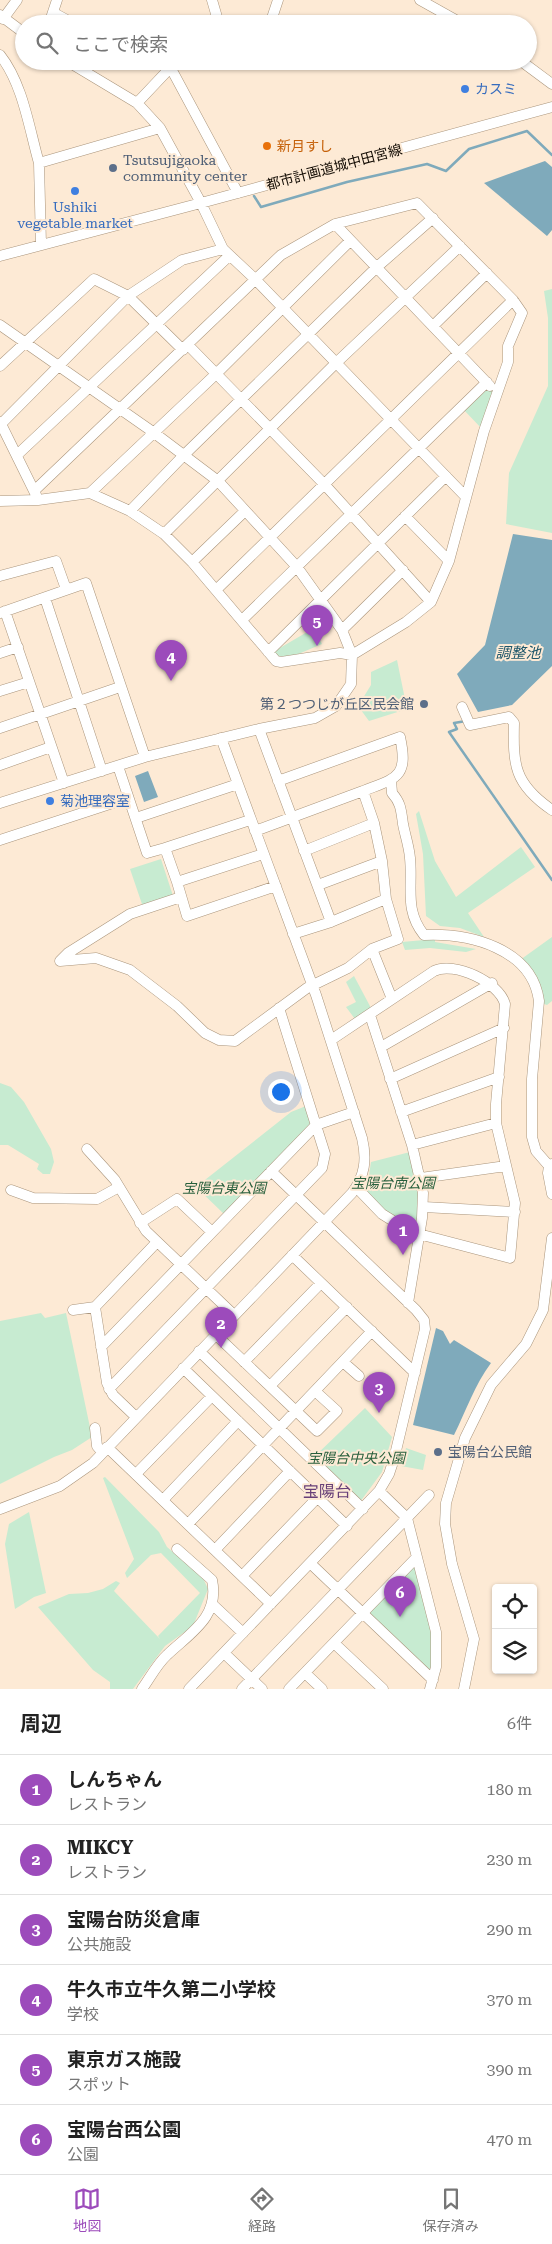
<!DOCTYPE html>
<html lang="ja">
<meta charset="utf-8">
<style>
body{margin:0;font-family:"Roboto Serif","Noto Sans JP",serif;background:#f6f6f6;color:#222}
.controls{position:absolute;right:15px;bottom:15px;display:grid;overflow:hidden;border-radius:5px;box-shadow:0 1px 4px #0004}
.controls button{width:45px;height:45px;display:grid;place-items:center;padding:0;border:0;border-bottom:1px solid #e0e0e0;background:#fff;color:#222;font:25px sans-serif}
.you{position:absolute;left:280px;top:1091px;width:18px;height:18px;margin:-12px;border:4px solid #fff;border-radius:50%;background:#1a73e8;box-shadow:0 0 0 8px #1a73e833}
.badge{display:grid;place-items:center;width:32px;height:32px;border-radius:50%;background:#9c4bbb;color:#fff;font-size:16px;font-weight:700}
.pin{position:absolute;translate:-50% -41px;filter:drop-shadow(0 1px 2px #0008)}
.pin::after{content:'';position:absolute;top:26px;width:18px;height:15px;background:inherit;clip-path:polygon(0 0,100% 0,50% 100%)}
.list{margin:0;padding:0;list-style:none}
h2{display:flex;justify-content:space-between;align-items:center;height:65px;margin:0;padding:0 20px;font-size:21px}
h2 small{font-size:16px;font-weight:400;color:#767676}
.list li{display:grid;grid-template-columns:32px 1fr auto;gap:15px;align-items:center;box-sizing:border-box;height:70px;padding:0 20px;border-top:1px solid #e0e0e0}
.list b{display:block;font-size:19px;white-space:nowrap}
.list p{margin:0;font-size:16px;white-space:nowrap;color:#767676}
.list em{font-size:16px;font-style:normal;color:#767676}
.icon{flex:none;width:28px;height:28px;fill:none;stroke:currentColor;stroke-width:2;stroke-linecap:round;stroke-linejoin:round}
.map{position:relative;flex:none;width:552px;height:1689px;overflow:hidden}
.search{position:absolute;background:#fff;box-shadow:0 1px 4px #0004;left:15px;right:15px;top:15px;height:55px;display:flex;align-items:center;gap:12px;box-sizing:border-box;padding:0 18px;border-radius:28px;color:#767676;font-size:19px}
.sheet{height:485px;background:#fff}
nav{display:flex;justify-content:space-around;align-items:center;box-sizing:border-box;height:70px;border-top:1px solid #e0e0e0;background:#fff;font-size:14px;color:#767676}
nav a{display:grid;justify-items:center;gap:2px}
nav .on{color:#9c4bbb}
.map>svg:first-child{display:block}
.green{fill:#c7ebd1}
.water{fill:#7faabb}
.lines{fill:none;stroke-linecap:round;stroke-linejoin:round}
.stream{stroke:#7faabb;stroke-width:2.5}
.minor-casing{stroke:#aa957c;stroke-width:11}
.minor{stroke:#fff;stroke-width:10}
.shop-dot{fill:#3f7fe0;stroke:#fdead5;stroke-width:2}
.food-dot{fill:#e8710a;stroke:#fdead5;stroke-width:2}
.service-dot{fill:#5c6f8a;stroke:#fdead5;stroke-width:2}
.labels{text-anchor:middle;stroke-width:4;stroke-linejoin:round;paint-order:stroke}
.shop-label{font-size:14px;fill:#366cbe;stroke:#fdead5;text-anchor:start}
.food-label{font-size:14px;fill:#c56008;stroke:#fdead5;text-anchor:start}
.service-label{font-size:14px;fill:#4e5e75;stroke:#fdead5;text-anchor:start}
.street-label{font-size:14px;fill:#130c04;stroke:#fdead5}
.park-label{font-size:14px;font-style:italic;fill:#275f3c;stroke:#fdead5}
.water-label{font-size:15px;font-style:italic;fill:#1e566a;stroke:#fdead5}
.quarter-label{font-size:16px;fill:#684078;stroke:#fdead5}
</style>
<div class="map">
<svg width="552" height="1689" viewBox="0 0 552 1689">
<rect width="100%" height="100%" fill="#fdead5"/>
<path class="green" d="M552,289V533L506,524L509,473L548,386V318L544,291Z
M487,382L498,393L484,431L461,407Z
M314,628L322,644L296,655L279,659L273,652Z
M397,660L407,709L369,721L358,706L371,685V672Z
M419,811L435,861L456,897L521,847L535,867L468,913L484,937L460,928L440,926L426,916L423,854L416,814Z
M161,859L174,899L143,907L130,869Z
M552,937V1001L547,1005L544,1004C541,984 534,974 520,960Z
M435,939V942L476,949L466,952L430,948L405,950L402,942Z
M354,976L371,1008L355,1019L346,1007L356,1002L346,982Z
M0,1083L11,1087L24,1102L51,1149L54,1162L50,1174H43L37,1169L39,1164L8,1145H0Z
M306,1106L312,1124L224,1214L196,1187L291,1112Z
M410,1152L419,1200L417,1226L414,1229L385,1212L363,1186L369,1175L371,1162Z
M41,1313L45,1318L66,1313L92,1437L72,1450L54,1457L0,1484V1321Z
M365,1408L392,1437L382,1472L360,1502L314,1457Z
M406,1448L426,1455L423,1470L401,1466Z
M105,1477L159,1532L167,1547L203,1578L208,1589L193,1626L165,1646L133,1689H110V1682L93,1670L38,1607L69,1594L88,1593L103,1589L116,1581L120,1583L114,1591L160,1639L158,1636L200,1593L161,1553L151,1555L127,1578L125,1573L134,1559L103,1478Z
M29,1512L46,1593L34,1597L15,1609L5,1544L9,1524Z
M412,1567L416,1568L433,1632L432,1670L428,1671L369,1615V1611Z"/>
<path class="water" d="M545,161L552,167V230L547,236L484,183Z
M513,534L552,540V666L512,705L478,712L457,674L485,645Z
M148,771L158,797L144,802L135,776Z
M436,1328L443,1331L450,1344L454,1340L491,1363C475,1384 466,1411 454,1435L413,1425Z"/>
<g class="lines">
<path class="stream" d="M254,196L261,207L347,182L427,164L446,171L469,149L527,131L552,155
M466,721L454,723L457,729L449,732L552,880"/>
<g class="minor-casing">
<path id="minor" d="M212,0L219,24
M420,0L463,24
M54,13L74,24
M0,15L24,33
M3,19L17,0
M49,24L57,0
M270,24L278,0
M0,55C23,84 29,128 39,163L160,128
M67,61L137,103L160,128L201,203L223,249L255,279L465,496
M167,61L238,193
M254,61H257
M521,61L552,84
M137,103L171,67
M39,163L41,245
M335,224L490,386
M0,256L201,203L552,107
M0,325L153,432L218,481L297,567L342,630L352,655L351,684L336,706L315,718L259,729L145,757L0,803
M434,325L487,273
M188,345L325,485L431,602
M0,366L94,279L128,296L182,260L223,249
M0,422L36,495
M1,424L128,296L183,350
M17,455L229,256
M90,493L216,374L350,241
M0,501L38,500L90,493L130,511L164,534L192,562L276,661L281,662L340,653L352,655L406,622L431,602L449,561L484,431L508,362V346L522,313L513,300L417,203L335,224L281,255L34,491
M130,511L184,455L377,267L433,218
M405,516L449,561
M164,534L336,363L460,246
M192,562L245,511
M0,576L56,561L66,589
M216,590L513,300
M45,598L102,771
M5,611L64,783
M0,613L86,583L145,757
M242,620L487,382
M342,630L403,570
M268,652L446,476
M0,653L18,647
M0,691L29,682
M462,707L470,725L509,717L514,723C513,765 514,784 552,810
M0,728L120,687
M259,729L331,922
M0,765L51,747
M118,766L147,853L165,848L177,882L263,854
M391,780L392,793C401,803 401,810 403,824C405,835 409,846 410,858C413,887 404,910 424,935C469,933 532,948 539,1001L532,1079V1137L536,1151L549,1166
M136,818L238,784
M255,831L363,791
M0,840L128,798
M165,848L250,820
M304,851L374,823
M177,882L187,916L276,886
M318,885L382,861
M293,934L331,922L386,899
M372,949L392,999
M60,961L96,958L130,970L177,1006L205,1033L219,1040L235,1041L307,988L348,968L372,949L398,939L386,899L382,861L374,823L363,791C396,778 409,778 400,737L278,781
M60,961L68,953L130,914L181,897
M370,1015L412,1145L423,1193L422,1218L408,1303
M331,1040L434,971C454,961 499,982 505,1004L496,1104V1123L515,1203L510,1258L411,1232L382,1214L356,1187
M381,1047L492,983
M390,1079L504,1028
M401,1112L499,1077
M412,1145L496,1123
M87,1149L115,1180L146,1231L234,1315
M552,1164L549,1166L548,1173L552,1194
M421,1178L506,1166
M11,1190L33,1198L97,1199L119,1187
M424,1207L515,1212
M140,1223L177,1199L212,1232
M292,1255L415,1373
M95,1307L107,1383L113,1395L136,1417
M73,1310L95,1307L157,1242
M215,1334L317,1431L337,1411L315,1391
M101,1347L316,1125L354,1112
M199,1351L363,1509
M244,1362L321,1283
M343,1362L359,1376
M183,1368L347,1526
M270,1386L347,1307
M109,1389L322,1168L325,1154L279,1008
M95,1428L97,1446L102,1452
M107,1447L271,1604
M136,1474L212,1396
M379,1491L407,1518L436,1632V1667L430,1689
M163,1500L238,1421
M0,1509L60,1486L93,1463L352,1193C365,1176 367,1159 362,1138L316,995L221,738
M188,1524L372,1331
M215,1550L290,1471
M310,1563L433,1680
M242,1576L318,1497
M212,1604L243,1633
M334,1643L383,1689
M224,1653L262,1689
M305,1673L322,1689
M142,1689C150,1678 157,1664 167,1655C190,1633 220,1617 212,1580L177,1549
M189,1689L379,1491L389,1474L394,1459L425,1329L424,1320L416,1310L271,1171
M242,1689L429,1495
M289,1689L417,1557
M464,1689L474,1639L452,1564L445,1524L446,1503L465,1438L491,1385L526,1344L543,1310L552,1238"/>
</g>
<use href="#minor" class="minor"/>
</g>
<g class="shop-dot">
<circle cx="465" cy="89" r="5"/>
<circle cx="75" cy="191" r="5"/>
<circle cx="50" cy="801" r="5"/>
</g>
<circle class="food-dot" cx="267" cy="146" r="5"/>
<g class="service-dot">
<circle cx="113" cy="168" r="5"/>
<circle cx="424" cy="704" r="5"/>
<circle cx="438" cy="1452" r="5"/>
</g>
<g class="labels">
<g class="shop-label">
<text x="475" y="94">カスミ</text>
<text x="75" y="212" text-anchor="middle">Ushiki<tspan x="75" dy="16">vegetable market</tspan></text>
<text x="60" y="806">菊池理容室</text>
</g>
<g class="food-label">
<text x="277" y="151">新月すし</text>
</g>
<g class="service-label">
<text x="123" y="165">Tsutsujigaoka<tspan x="123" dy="16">community center</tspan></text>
<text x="414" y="709" text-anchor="end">第２つつじが丘区民会館</text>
<text x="448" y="1457">宝陽台公民館</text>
</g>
<g class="street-label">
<text transform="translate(334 167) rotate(-15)" y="5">都市計画道城中田宮線</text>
</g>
<g class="park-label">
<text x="393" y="1188">宝陽台南公園</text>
<text x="224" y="1193">宝陽台東公園</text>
<text x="356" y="1463">宝陽台中央公園</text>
</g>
<g class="water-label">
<text x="518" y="658">調整池</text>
</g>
<g class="quarter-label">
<text x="327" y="1497">宝陽台</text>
</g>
</g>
</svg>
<div class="controls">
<button><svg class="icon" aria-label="locate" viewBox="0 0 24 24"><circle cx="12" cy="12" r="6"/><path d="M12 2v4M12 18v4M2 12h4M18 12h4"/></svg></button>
<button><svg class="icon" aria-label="layers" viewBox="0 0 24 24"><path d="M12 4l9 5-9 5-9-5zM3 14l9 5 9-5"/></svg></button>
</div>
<div class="you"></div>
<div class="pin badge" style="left:403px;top:1255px">1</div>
<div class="pin badge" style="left:221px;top:1348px">2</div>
<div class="pin badge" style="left:379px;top:1413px">3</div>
<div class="pin badge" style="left:171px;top:681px">4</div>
<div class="pin badge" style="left:317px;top:646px">5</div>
<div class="pin badge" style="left:400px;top:1617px">6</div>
<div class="search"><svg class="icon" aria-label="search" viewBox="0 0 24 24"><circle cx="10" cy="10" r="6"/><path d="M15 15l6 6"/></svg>ここで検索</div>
</div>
<section class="sheet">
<h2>周辺<small>6件</small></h2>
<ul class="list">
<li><span class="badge">1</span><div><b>しんちゃん</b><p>レストラン</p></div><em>180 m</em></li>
<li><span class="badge">2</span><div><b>MIKCY</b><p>レストラン</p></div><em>230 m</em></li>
<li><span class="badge">3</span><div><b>宝陽台防災倉庫</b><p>公共施設</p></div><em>290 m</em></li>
<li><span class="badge">4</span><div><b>牛久市立牛久第二小学校</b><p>学校</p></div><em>370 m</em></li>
<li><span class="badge">5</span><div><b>東京ガス施設</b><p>スポット</p></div><em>390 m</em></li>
<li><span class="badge">6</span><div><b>宝陽台西公園</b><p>公園</p></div><em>470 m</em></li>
</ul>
</section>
<nav>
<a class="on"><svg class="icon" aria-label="map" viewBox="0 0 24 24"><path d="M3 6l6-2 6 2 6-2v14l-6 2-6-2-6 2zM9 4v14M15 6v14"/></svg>地図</a>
<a><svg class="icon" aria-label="directions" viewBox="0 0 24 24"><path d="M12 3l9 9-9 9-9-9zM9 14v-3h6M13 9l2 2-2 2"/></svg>経路</a>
<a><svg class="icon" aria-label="saved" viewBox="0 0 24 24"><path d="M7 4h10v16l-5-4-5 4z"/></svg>保存済み</a>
</nav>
